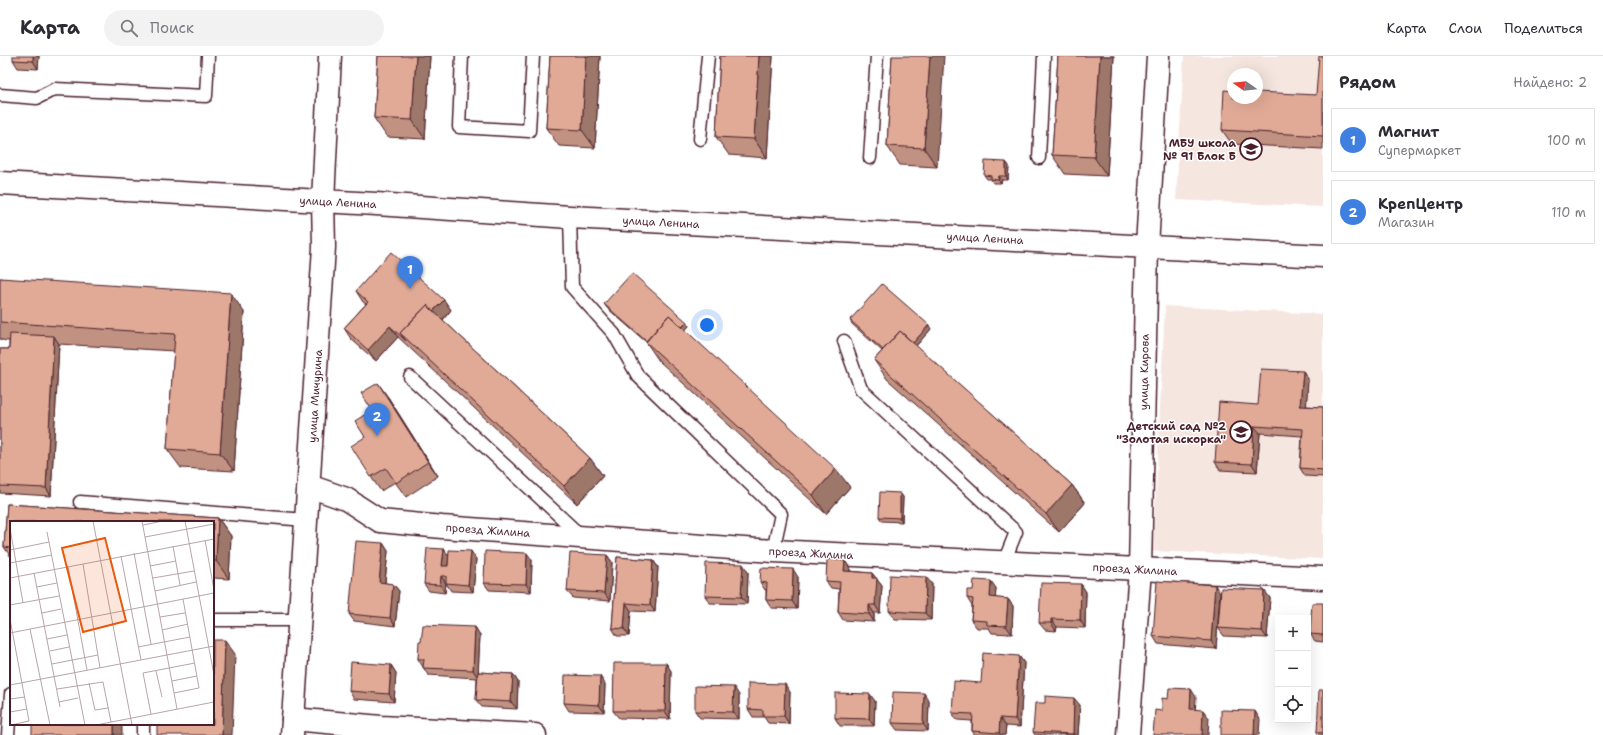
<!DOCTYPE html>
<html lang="ru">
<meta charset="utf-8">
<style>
body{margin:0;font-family:"Shantell Sans",sans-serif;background:#f2f2f3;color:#2b2b33}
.controls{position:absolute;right:12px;bottom:12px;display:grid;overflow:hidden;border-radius:0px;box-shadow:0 4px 16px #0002}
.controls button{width:36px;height:36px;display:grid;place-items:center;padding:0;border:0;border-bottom:1px solid #e1e1e2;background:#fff;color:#2b2b33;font:20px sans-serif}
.compass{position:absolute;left:1227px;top:12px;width:36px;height:36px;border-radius:50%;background:#fff;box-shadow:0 4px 16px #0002;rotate:284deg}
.you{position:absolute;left:707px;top:269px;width:14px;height:14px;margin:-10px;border:3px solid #fff;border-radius:50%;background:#1a73e8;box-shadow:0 0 0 6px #1a73e833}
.badge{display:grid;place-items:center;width:26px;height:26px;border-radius:50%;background:#7c3aed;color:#fff;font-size:13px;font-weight:700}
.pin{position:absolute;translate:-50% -33px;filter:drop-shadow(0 1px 2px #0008)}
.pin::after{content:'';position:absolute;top:21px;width:14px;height:12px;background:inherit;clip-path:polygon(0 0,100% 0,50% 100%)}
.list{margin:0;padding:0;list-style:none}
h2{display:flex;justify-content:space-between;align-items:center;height:52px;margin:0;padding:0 16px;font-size:17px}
h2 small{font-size:13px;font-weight:400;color:#7c7c81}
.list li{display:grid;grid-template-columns:26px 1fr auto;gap:12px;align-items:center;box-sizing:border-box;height:64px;margin:0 8px 8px;padding:0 8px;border:1px solid #e1e1e2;border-radius:0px}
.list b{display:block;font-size:15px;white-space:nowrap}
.list p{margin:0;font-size:13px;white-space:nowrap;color:#7c7c81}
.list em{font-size:13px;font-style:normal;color:#7c7c81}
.icon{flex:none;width:22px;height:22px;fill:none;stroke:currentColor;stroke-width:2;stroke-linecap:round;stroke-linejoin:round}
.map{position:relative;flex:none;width:1323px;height:679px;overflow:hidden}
header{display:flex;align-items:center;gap:24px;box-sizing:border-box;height:56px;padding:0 20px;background:#fff;border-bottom:1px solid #e1e1e2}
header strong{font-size:19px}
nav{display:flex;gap:22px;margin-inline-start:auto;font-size:14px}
.search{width:280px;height:36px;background:#f2f2f3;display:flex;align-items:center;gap:10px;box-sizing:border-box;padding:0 14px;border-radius:22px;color:#7c7c81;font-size:15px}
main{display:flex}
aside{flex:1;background:#fff}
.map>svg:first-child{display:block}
.built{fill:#f6e6e0;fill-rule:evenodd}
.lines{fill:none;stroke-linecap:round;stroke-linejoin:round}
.lane-casing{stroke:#4a1f2b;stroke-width:15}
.street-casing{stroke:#4a1f2b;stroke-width:25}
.secondary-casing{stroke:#4a1f2b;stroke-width:25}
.lane{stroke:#fff;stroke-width:12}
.street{stroke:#fff;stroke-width:22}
.secondary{stroke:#fff;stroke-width:22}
.wall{fill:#c19281;stroke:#4a1f2b}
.shaded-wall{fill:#9d7769;stroke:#4a1f2b}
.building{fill:#e0aa96;stroke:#4a1f2b}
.labels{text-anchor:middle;stroke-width:3;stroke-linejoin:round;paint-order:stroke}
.poi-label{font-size:11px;font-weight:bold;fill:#4a1f2b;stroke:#fff;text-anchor:end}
.street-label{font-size:11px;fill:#4a1f2b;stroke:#fff}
.inset-road{fill:none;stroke:#b7a5aa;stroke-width:1}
.view{fill:#e8590c;fill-opacity:0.15;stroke:#e8590c;stroke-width:2}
.inset-edge{fill:none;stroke:#4a1f2b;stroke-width:2}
</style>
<header>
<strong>Карта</strong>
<div class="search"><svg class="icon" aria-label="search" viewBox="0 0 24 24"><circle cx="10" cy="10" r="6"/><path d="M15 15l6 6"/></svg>Поиск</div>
<nav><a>Карта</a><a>Слои</a><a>Поделиться</a></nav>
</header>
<main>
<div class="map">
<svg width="1323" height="679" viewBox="0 0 1323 679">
<rect width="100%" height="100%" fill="#fff"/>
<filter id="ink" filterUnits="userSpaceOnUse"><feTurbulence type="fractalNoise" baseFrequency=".025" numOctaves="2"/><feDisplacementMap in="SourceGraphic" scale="8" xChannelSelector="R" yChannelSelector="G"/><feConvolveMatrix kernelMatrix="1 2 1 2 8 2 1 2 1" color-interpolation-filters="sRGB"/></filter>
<g filter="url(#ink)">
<path class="built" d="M1184,0H1323V151L1176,144ZM1233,18H1257V42H1233Z
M1165,250L1323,258V503L1153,495Z"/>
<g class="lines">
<g class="lane-casing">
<path id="lane" d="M462,0L459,71L529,75L533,0
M0,39L37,42L55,33L206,40L208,0
M700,83L708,0
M870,102L877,0
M1039,102L1044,0
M570,161L572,231L614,278L638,320L781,458L773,495
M844,285L861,333L1016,476L1004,506
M410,321L581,480
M80,446L306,464
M213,564H299
M8,679L11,638
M143,679V668"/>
</g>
<g class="street-casing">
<path id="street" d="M309,430L346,443L380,465L442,471L773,495L1323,522
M293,663L381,671L535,679"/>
</g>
<g class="secondary-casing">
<path id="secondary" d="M0,127L376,148L570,161L1323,200
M292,679L324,191L323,145L330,0
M1128,679L1140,513L1147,191L1158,0"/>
</g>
<use href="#lane" class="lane"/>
<use href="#street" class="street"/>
<use href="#secondary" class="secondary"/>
</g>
<path class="wall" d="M39,0L38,13L18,12L13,4Z
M378,0H430L425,83L387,81L374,62Z
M550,0H600L595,92L559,90L546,72Z
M720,0H773L767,102L729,99L716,81Z
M892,0L937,111L900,109L887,90Z
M1058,0H1114L1107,120L1065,118L1052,99Z
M1323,0V93L1232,88L1222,74L1316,39Z
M1006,106L1009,110L1008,124H1002L1001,127H993L991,123H987L984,119Z
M0,222L244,256L234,415L181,412L167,393L174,295L59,288L51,440L0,437V293H9V285L1,284L0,282Z
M356,235L444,244L451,254L443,264L590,402L603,420L577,448L398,281L376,305L351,283L344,272L366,248L363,246Z
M604,248L687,266L689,270L685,274L850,431L826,458L659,305L646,286L607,252Z
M850,264L931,273L916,290L1072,429L1085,447L1059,476L887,323L874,304L882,295L852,268Z
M1303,315L1308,323L1306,350L1323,351V421L1305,420L1300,412L1302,380L1260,377L1257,416L1220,414L1215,406L1258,349Z
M388,341L438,420L406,441L395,426L381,435L371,421L365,381L372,354Z
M900,437L903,441L902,466L882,465L879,461Z
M7,448L218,462L231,480L229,523L213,522V466H11V501L4,491Z
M383,487L388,495L385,527L393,528L399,535L395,570L354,565L349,558Z
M444,493L449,500L476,503L473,536L451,535L446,527L445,537L429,535L424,528Z
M607,499L612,506L610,545L573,542L567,535Z
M617,501L653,504L658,511L655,556L631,555L629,580H617L612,572Z
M532,504L531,536L489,534L484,527Z
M845,505L850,512V515L872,517L882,530L880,557H874V566L843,564L838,556L839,533L831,532L826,525Z
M748,516L747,548L710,547L705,540Z
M798,521L797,553L771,552L766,544V534H765L760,526Z
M932,528L931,564L895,563L889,555Z
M1081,528L1086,536L1085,572L1057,571L1056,575L1045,574L1039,567Z
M996,532L995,542L1008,543L1013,550L1012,578L992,577L989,572H977L971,564L972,550L967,542L973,534Z
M1264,534L1270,542L1267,582L1224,580L1218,572L1220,539L1216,593L1158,588L1153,580L1220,537Z
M1323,547V586L1315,585L1310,578Z
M475,571L480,579L478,616L513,618L518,626L517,653L482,651L476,644L477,622L428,619L418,603L421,586Z
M1019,600L1024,607L1020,671L1006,670L1005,679H975L972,675V665L957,664L952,657L981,627Z
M666,607L671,615L670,663L619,662L613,655Z
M391,609L396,617L394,646L354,643L349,635Z
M605,628L604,656L569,655L564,647Z
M1323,634V679H1319L1317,676Z
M790,636L789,668L768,667L764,661H753L748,653Z
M739,639V663L700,662L695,655Z
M875,645L874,670H840L835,662Z
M929,645L928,675L897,674L892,667Z
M1080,649L1078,679H1035L1033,676Z"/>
<path class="shaded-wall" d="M33,0H39L38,13L33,5Z
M416,0H430L425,83L412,64Z
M586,0H600L595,92L582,74Z
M759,0H773L767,102L754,83Z
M930,0H944L937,111L924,92Z
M1100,0H1114L1107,120L1094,101Z
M1006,106L1009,110L1008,124L1006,120Z
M999,120L1002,124L1001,127L998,124Z
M231,237L244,256L234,415L220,397Z
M444,244L451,254L417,292L407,283Z
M687,266L689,270L662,301L659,297Z
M929,269L931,273L899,309L896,306Z
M390,270L398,281L376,305L368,294Z
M54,280L59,288L51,440L46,432Z
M1303,315L1308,323L1306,357L1300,350Z
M378,327L388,341L438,420L428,406Z
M1254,370L1260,377L1257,416L1252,408Z
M590,402L603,420L577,448L564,430Z
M836,413L850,431L826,458L813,439Z
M1072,429L1085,447L1059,476L1046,458Z
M900,437L903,441L902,466L900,462Z
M218,462L231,480L229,523L216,505Z
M383,487L388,495L384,534L379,526Z
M444,493L449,501L447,518L442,510Z
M471,495L476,503L473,536L468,529Z
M527,497L532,504L531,536L526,528Z
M607,499L612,506L610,545L604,537Z
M653,504L658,511L655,556L650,549Z
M845,505L850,512L849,522L844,515Z
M743,508L748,516L747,548L741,541Z
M793,513L798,521L797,553L792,545Z
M872,517L882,530L880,557L875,549L872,522Z
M441,520L446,527L445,537L440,529Z
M926,521L932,528L931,564L925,557Z
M991,525L996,532L995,549L990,541Z
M393,528L399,535L395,570L390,562Z
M1081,528L1086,536L1085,572L1080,564Z
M1215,529L1220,537L1216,593L1211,585Z
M1264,534L1270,542L1267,582L1262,575Z
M1008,543L1013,550L1012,578L1006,570Z
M626,547L631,555L629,580L624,573Z
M869,549L874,557V566L869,558Z
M1051,563L1057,571L1056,575L1051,567Z
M475,571L480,579L478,622L473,614Z
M225,584L235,598L232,679H222Z
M1019,600L1024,607L1020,671L1015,663Z
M666,607L671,615L670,663L665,655Z
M391,609L396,617L394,646L389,638Z
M513,618L518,626L517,653L511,646Z
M600,620L605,628L604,656L599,649Z
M785,628L790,636L789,668L784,660Z
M734,631L739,639V663L733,656Z
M1191,633L1196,641L1195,661L1190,653Z
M924,637L929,645L928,675L923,668Z
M870,638L875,645L874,670L869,663Z
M1074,642L1080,649L1078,679H1073V678Z
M1203,654L1209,662L1208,679H1202Z
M1255,655L1260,663L1259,679H1254Z
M1000,662L1006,670L1005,679H1001L999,677Z
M114,668H122V679H114Z"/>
<path class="building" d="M13,0H33V5L13,4Z
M378,0H416L412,64L374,62Z
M550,0H586L582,74L546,72Z
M720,0H759L754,83L716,81Z
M892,0H930L924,92L887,90Z
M1058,0H1100L1094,101L1052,99Z
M1319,0H1323V80L1222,74L1224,34L1233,35V42H1257V36L1316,39Z
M985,105L1006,106V120H999L998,124L991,123V120L984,119Z
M391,196L444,244L433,255L427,249L400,277L406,285L390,270L368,294L344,272L368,246L356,235Z
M632,217L687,266L682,271L669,259L646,285L604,248Z
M0,222L231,237L220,397L167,393L175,278L0,266Z
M882,228L929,269L913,287L900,275L883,294L850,264Z
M427,249L590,402L564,430L400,277Z
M669,259L836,413L813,439L646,286Z
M900,275L1072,429L1046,458L874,304Z
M10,278L54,280L46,432L0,430V293H9Z
M1261,313L1303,315L1300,350L1323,351V414L1300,412L1303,373L1254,370L1252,408L1215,406L1219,346L1258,349Z
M378,327L428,406L396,427L386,412L371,421L351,390L365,381L355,365L372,354L361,337Z
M880,436L900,437V462L879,461Z
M7,448L218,462L216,505H213V466H11V492L4,491Z
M356,485L383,487L379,526L393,528L390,562L349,558Z
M427,492L444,493L442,510H448L449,494L471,495L468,529L446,527V520H441L440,529L424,528Z
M485,495L527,497L526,528L484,527Z
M570,497L607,499L604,537L567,535Z
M617,501L653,504L650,549L626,547L624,573L612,572Z
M827,503L845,505L844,515L872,517V522H877L875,549H869V558L838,556L840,526L826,525Z
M706,507L743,508L741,541L705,540Z
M761,512L793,513L792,545L766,544L767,527L760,526Z
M890,519L926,521L925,557L889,555Z
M974,524L991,525L990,541L1008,543L1006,570L987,569V565L971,564L973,543L967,542V534H973Z
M1157,525L1215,529L1211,585L1153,580Z
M1041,527L1081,528L1080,564L1051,563V567H1039Z
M1221,532L1264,534L1262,575L1218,572Z
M1312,547H1323V579L1310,578Z
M423,569L475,571L473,614L423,612L424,603H418L419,585L421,586Z
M213,584H225L222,679H157V668H213Z
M983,597L1019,600L1015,663L1000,662L999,677L972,675L973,658L952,657L954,625L981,627Z
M351,606L391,609L389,638L349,635Z
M614,607H666L665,655H613Z
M478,616L513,618L511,646L476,644Z
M565,619L600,620L599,649L564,647Z
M748,627L785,628L784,660H763V654L748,653Z
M695,630L734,631L733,656L695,655Z
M1169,632L1191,633L1190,653L1203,654L1202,679H1153L1155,654L1162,655V642L1168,643Z
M1319,634H1323V677L1317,676Z
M893,636L924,637L923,668L892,667Z
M835,637L870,638L869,663L835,662Z
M1045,640L1074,642L1073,678L1033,676L1035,647H1045Z
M1221,654L1255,655L1254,679H1221Z
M32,668H114V679H32Z"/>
</g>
<defs>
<g id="school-ring" transform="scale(1.15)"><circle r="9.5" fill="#fff" stroke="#4a1f2b" stroke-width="1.5"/><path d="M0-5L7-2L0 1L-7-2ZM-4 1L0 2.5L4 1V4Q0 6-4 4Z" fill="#4a1f2b"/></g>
</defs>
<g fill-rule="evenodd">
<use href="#school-ring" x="1251" y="93"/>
<use href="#school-ring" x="1241" y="376"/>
</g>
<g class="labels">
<g class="poi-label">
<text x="1236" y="91">МБУ школа<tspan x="1236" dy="13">№ 91 Блок Б</tspan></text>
<text x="1226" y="374">Детский сад №2<tspan x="1226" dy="13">"Золотая искорка"</tspan></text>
</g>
<g class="street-label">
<text transform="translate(338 146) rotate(3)" y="4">улица Ленина</text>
<text transform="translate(661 166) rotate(3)" y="4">улица Ленина</text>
<text transform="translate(985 182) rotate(3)" y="4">улица Ленина</text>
<text transform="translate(1144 316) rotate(-89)" y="4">улица Кирова</text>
<text transform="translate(315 340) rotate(-86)" y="4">улица Мичурина</text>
<text transform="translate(488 474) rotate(4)" y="4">проезд Жилина</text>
<text transform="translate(811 497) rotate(3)" y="4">проезд Жилина</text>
<text transform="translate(1135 513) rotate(3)" y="4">проезд Жилина</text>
</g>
</g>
<g transform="translate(10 465)">
<rect width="204" height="204" fill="#fff"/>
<path class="inset-road" d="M83,0L122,204M132,0L167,188M175,0L204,154M133,4L153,0M0,7L13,82M37,11L75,204M135,16L204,3M195,19L204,69M163,25L170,64M0,29L39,21M124,32L141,123M111,35L131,139M0,42L42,34M73,43L90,147M58,45L77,149M140,45L166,40M24,52L50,186M0,57L204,18M143,57L184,50M27,66L47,62M145,70L186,61M0,84L49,75M32,92L51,88M150,96L175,92M0,98L19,200L1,204M20,108L40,204M152,109L178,103M0,112L204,72M37,118L57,114M128,126L180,116M40,130L59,126M42,143L88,134M146,150L152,176M162,160L187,155M79,162L85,189L98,187M0,164L204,125M47,168L93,161L101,201M164,172L189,167L173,78M0,178L15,176M49,181L68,177M0,191L17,188M141,193L133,152L185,142M86,204L204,181"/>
<path class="view" d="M95,17L116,100L73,111L52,27Z"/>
<rect width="204" height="204" class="inset-edge"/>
</g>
</svg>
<div class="controls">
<button>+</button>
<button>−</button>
<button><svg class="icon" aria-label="locate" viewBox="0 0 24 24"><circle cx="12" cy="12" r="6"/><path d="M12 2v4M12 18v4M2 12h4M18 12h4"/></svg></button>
</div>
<svg class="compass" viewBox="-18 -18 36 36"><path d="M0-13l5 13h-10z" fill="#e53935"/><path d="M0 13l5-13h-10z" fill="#7c7c81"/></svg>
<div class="you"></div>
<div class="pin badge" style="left:410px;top:233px;background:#3f7fe0">1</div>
<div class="pin badge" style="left:377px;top:380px;background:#3f7fe0">2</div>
</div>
<aside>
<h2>Рядом<small>Найдено: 2</small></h2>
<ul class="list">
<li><span class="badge" style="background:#3f7fe0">1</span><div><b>Магнит</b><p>Супермаркет</p></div><em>100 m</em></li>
<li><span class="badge" style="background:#3f7fe0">2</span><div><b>КрепЦентр</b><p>Магазин</p></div><em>110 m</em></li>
</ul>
</aside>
</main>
